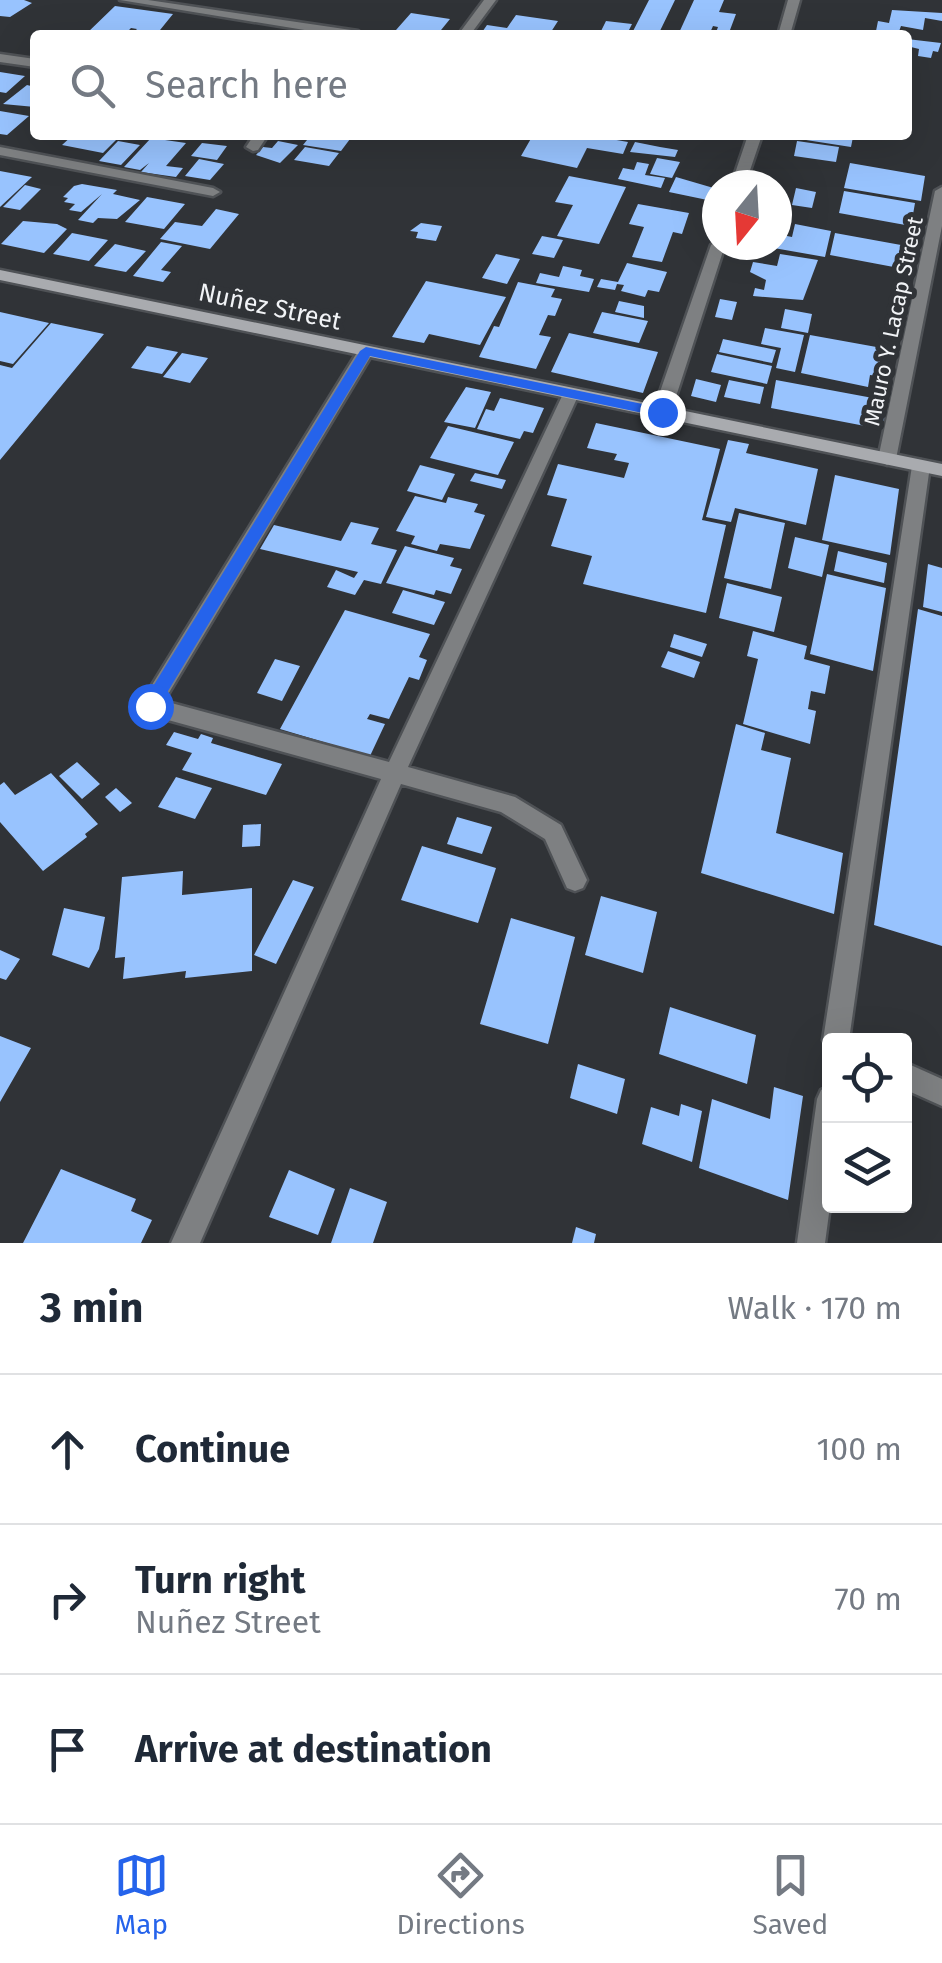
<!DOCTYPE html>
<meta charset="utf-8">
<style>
body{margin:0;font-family:"Fira Sans",sans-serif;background:#f6f6f7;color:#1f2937}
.controls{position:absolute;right:30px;bottom:30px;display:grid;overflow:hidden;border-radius:10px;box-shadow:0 10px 40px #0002}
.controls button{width:90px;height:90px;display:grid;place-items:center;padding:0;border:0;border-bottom:2px solid #e0e1e3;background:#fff;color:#1f2937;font:50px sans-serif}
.compass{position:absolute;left:702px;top:170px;width:90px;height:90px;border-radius:50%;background:#fff;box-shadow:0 10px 40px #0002;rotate:198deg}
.stop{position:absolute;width:30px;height:30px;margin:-22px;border:8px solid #2563eb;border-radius:50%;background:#fff}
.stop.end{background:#2563eb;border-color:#fff;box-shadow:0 2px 10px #0008}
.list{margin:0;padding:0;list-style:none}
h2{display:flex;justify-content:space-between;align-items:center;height:130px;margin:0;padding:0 40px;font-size:42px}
h2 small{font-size:32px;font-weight:400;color:#747a83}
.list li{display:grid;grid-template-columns:65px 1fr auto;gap:30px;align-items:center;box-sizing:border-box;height:150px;padding:0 40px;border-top:2px solid #e0e1e3}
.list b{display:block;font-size:38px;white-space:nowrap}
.list p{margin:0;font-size:32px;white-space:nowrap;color:#747a83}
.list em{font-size:32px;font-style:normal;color:#747a83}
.icon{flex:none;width:55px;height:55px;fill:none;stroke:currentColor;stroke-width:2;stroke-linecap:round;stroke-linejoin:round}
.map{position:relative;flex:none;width:942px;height:1243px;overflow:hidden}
.search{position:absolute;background:#fff;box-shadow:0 10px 40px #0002;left:30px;right:30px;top:30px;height:110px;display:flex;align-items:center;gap:25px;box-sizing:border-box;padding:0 35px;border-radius:10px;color:#747a83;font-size:38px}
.sheet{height:580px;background:#fff}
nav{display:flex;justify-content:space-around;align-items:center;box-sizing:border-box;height:140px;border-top:2px solid #e0e1e3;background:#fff;font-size:28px;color:#747a83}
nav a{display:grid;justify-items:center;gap:5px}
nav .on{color:#2563eb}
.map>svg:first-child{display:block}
.building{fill:#98c3fe}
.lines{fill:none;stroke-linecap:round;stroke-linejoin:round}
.street-casing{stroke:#4f5256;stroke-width:5}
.secondary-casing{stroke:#4f5256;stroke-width:5}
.street{fill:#7e8082;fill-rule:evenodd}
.secondary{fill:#a9abaf;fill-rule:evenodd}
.route{fill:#2563eb}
.labels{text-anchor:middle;stroke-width:10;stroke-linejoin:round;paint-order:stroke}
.far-street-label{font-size:22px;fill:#f1f3f6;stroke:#303337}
.street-label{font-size:25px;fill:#f1f3f6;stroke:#303337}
</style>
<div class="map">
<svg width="942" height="1243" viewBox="0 0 942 1243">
<rect width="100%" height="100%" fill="#303337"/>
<path class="building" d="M0,0H24L32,3L10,17L0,16Z
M649,0H675L658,35H631Z
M694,0H724L719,12L736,14L730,30L749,35H715L718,27L713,26L709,35H678Z
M115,6L173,14L156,35H131L137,29L131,28L124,35H85Z
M892,10L942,13V21L925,18L923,30L901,26L898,34L876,31L878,21L889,23Z
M411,13L450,19L437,35L396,30Z
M516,15L558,21L549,35H480L487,25L507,28Z
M606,21L632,24L627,34L601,31Z
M907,39L941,43L938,52L933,51L931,58L918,56L919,49L907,46Z
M0,72L25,76L6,93L0,92Z
M27,85L35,87V107L3,104Z
M0,111L29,116L7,135L0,134Z
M73,135H121L103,153L62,145Z
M311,135H353L341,151L303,145Z
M533,135H588L628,142L623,154L587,148L577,168L521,156Z
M807,135H838L853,137L851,147L806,140Z
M151,138L186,143L166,166L183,168L176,177L141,172L149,163L140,170L124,167Z
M118,141L140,145L121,165L99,161Z
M278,141L298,145L280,163L256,155L263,147L272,148Z
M797,141L839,147L836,162L794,156Z
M635,142L660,147L678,150L675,157L630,152Z
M202,143L227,146L217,160L191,156Z
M305,147L339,153L329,166L294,160Z
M657,158L680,162L672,178L650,174Z
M199,159L224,164L210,180L185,176Z
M637,162L649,164L645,175L665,178L661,188L618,179L623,168L634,170Z
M850,163L925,176L921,201L844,188Z
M0,171L32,177L0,207Z
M569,176L626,187L599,244L557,236L573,205L555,202Z
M676,177L717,189V202L669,192Z
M82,184L117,190L113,194L140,200L117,219L98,218L93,223L78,220L102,194L81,212L69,210L75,204L64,202L68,198L63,197L74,186Z
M25,185L41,189L20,210L3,207Z
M796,188L816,192L812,208L792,205Z
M844,191L915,203L911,226L839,213Z
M147,197L185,204L164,229L125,222Z
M638,204L689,213L682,234L673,232L662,262L632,257L644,227L629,224Z
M216,209L239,214L210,249L160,239L175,222L202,226Z
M23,221L57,224L67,229L44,253L1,244Z
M421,223L442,226L436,241L416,238L418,232L410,231Z
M795,224L831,231L825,257L768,247L777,245V234L792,237Z
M72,233L108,240L89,261L53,254Z
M835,233L901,245L899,268L830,255Z
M542,236L563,240L554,258L532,254Z
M161,242L182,246L161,270L171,272L163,282L133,276Z
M115,244L146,251L126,272L94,266Z
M496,254L520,259L507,284L482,278Z
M780,254L818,260L803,300L753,296L755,288L764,290L766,280L750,272L753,262L777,266Z
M627,263L667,272L659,292L648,290L645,297L621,291L624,285L617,284L615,290L597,287L601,279L618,282Z
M563,266L582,270L580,276L594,279L589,292L536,283L540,273L559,277Z
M426,281L506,297L480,345L429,334L424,343L392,337Z
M518,282L555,289L551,297L562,299L555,316L548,315L539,335L551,337L536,369L479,357L494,326L499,327Z
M720,299L737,302L732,320L715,317Z
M619,301L644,306V318L615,312Z
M785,309L812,314L808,333L781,328Z
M0,312L49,323L13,364L0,361Z
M602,312L648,321L639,343L593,333Z
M51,323L104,334L0,460V365L12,368Z
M765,328L804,335L795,372L776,368L781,348L761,344Z
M569,333L658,352L643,393L551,372Z
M810,335L882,348L878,376L870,375L868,387L801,373Z
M723,339L776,350L772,363L719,352Z
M147,346L178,352L162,374L131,368Z
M182,353L208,358L190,383L163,377Z
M717,354L772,366L767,384L711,372Z
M696,379L721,385L716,402L691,396Z
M729,380L764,387L760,404L724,397Z
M776,380L889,401L886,430L771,408Z
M466,387L491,392L475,428L444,422Z
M500,398L544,408L533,433L524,431L520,439L477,429L486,409L494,411Z
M596,423L720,449L702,520L726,525L706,613L583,584L592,556L551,546L567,499L547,495L558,464L624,478L629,463L614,460L617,454L587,448Z
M448,426L514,442L498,475L430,458Z
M728,440L749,444L746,453L818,469L806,525L735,508L731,522L706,517Z
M420,465L455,474L442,500L407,491Z
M475,473L506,480L502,489L470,481Z
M835,475L899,489L890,555L822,540Z
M415,496L446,503L448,497L478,504L474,512L485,515L470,549L440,544L437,551L411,544L415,536L396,531Z
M739,513L785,523L771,589L724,578Z
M351,522L379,528L371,544L397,550L381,584L364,580L355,595L327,587L336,570L354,578L358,572L260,549L274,525L341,541Z
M795,537L829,545L822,577L788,568Z
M405,546L454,558L450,566L462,569L451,594L436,590L434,595L386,583Z
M838,551L887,563L884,583L834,571Z
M928,564L942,568V612L923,607Z
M827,574L886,588L873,671L810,654Z
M727,583L782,597L774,632L719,618Z
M403,590L445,602L434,625L392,613Z
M918,609L942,616V946L874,925Z
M345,610L430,634L419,657L427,660L419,680L409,677L389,719L370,714L367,719L385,724L370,756L280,729Z
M753,631L807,646L804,659L830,666L825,694L811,691L808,709L816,711L810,744L743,724L758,659L747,656Z
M674,634L707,644L702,657L670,647Z
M668,651L700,662L694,678L661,667Z
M275,659L300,666L282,701L257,693Z
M736,724L765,733L761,750L791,758L776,833L843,853L834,914L701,873Z
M174,732L198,739L201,734L213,738L211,743L282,764L266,795L182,770L192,753L166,745Z
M77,762L100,784L82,799L59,776Z
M51,773L98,824L85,834L87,837L43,871L0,822V785L4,782L15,795Z
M176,777L212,788L195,819L158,807Z
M116,788L132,803L120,812L105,797Z
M457,817L492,827L482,854L447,844Z
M261,824L260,846L242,847L243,825Z
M422,846L496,868L478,923L401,900Z
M183,871L182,895L252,888V971L185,978L186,971L123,979L125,957L115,958L122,877Z
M293,880L314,887L276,964L254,955Z
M601,896L657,912L643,973L585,955Z
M64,908L105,917L99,949L89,968L52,955Z
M511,918L575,937L548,1044L480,1024Z
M0,950L20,959L6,980L0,978Z
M670,1007L756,1035L747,1084L659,1054Z
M0,1036L31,1048L0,1102Z
M578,1064L625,1079L617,1114L570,1098Z
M774,1087L803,1096L788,1200L699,1168L712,1099L770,1119Z
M681,1104L702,1111L692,1162L642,1144L651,1107L679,1116Z
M61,1169L136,1199L131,1211L152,1220L141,1243H23Z
M289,1170L335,1189L318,1235L269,1217Z
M350,1188L387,1202L373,1243H331Z
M576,1227L596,1234L594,1243H572Z"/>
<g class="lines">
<g class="street-casing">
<path id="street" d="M120,0H148L358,31L364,35H335Z
M484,0H496L470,35H458Z
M788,0H800L790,35H778Z
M0,54L35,59V67L0,62Z
M254,135H268L258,150L253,151L246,147Z
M748,135H762L745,185H731Z
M0,147L213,188L220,192L213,196L0,155Z
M942,187V226L896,459L887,465L878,459L935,191Z
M717,241V245H725L671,412L662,418L656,416L653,412L711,245Z
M366,346L374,351L164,701L389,762L563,394L571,388L577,390L579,394L408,767L515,797L561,825L587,880L583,888L575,891L567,888L545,839L501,812L401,784L200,1243H171L381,779L150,715L143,712L139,706L358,351Z
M921,460L930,466L849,1040H830V1050L823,1040L912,466Z
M904,1062L942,1079V1106L904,1089Z
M830,1086V1206L825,1243H797L817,1099L821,1090Z"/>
</g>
<g class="secondary-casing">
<path id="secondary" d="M0,270L942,464V476L0,280Z"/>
</g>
<use href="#street" class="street"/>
<use href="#secondary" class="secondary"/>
</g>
<path class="route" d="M366,347L662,408L669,412L662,417L370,356L156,711H144V701L360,351Z"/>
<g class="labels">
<g class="far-street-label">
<text transform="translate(893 321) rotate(-78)" y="8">Mauro Y. Lacap Street</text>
</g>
<g class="street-label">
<text transform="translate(270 306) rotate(12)" y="9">Nuñez Street</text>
</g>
</g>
</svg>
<div class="controls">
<button><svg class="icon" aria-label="locate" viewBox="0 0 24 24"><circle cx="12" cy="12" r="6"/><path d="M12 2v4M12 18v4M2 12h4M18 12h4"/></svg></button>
<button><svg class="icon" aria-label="layers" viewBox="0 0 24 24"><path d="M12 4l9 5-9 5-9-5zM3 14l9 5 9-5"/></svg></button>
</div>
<svg class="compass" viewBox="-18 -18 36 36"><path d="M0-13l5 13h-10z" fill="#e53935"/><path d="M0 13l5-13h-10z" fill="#747a83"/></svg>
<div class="stop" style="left:150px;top:706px"></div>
<div class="stop end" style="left:662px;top:412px"></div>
<div class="search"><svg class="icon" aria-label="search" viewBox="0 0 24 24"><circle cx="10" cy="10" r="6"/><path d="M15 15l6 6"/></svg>Search here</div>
</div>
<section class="sheet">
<h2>3 min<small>Walk · 170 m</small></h2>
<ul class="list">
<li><svg class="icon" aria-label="ahead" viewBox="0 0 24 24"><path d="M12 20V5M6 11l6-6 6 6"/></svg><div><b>Continue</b></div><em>100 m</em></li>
<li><svg class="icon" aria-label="right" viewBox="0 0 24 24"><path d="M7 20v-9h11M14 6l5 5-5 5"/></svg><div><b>Turn right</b><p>Nuñez Street</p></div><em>70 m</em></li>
<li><svg class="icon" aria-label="arrive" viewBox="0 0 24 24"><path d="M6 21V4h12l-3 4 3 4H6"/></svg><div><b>Arrive at destination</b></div></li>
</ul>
</section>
<nav>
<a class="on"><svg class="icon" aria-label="map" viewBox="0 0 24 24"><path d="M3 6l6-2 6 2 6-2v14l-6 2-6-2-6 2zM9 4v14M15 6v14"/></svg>Map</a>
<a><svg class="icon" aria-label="directions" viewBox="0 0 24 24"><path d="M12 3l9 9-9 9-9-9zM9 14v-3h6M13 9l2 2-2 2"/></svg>Directions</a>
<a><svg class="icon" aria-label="saved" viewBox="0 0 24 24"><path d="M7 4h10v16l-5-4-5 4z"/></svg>Saved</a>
</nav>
